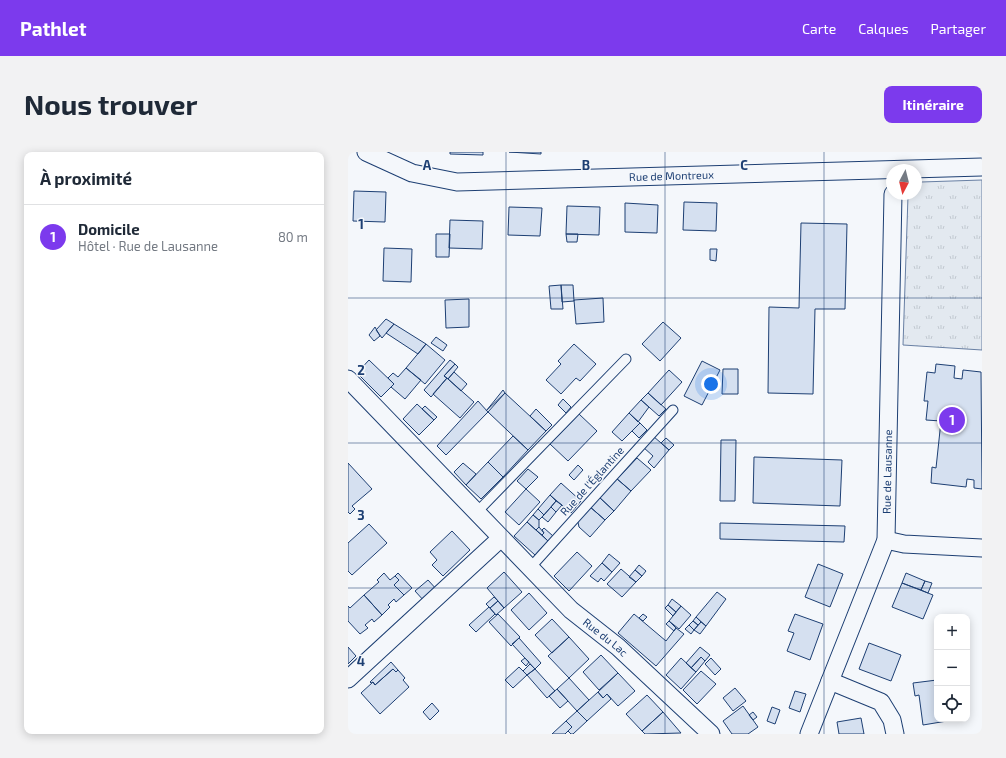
<!DOCTYPE html>
<html lang="fr">
<meta charset="utf-8">
<style>
body{margin:0;font-family:"Exo 2",sans-serif;background:#f2f2f3;color:#1f2937}
.controls{position:absolute;right:12px;bottom:12px;display:grid;overflow:hidden;border-radius:8px;box-shadow:0 2px 10px #0003}
.controls button{width:36px;height:36px;display:grid;place-items:center;padding:0;border:0;border-bottom:1px solid #e0e1e3;background:#fff;color:#1f2937;font:20px sans-serif}
.compass{position:absolute;left:538px;top:12px;width:36px;height:36px;border-radius:50%;background:#fff;box-shadow:0 2px 10px #0003;rotate:187deg}
.you{position:absolute;left:363px;top:232px;width:14px;height:14px;margin:-10px;border:3px solid #fff;border-radius:50%;background:#1a73e8;box-shadow:0 0 0 6px #1a73e833}
.badge{display:grid;place-items:center;width:26px;height:26px;border-radius:50%;background:#7c3aed;color:#fff;font-size:13px;font-weight:700}
.pin{position:absolute;translate:-50% -50%;border:2px solid #fff;box-shadow:0 1px 4px #0006}
.list{margin:0;padding:0;list-style:none}
h2{display:flex;justify-content:space-between;align-items:center;height:52px;margin:0;padding:0 16px;font-size:17px}
h2 small{font-size:13px;font-weight:400;color:#747a83}
.list li{display:grid;grid-template-columns:26px 1fr auto;gap:12px;align-items:center;box-sizing:border-box;height:64px;padding:0 16px;border-top:1px solid #e0e1e3}
.list b{display:block;font-size:15px;white-space:nowrap}
.list p{margin:0;font-size:13px;white-space:nowrap;color:#747a83}
.list em{font-size:13px;font-style:normal;color:#747a83}
.icon{flex:none;width:22px;height:22px;fill:none;stroke:currentColor;stroke-width:2;stroke-linecap:round;stroke-linejoin:round}
.map{position:relative;flex:none;width:634px;height:582px;overflow:hidden;border-radius:8px}
header{display:flex;align-items:center;gap:24px;box-sizing:border-box;height:56px;padding:0 20px;background:#7c3aed;color:#fff}
header strong{font-size:19px}
nav{display:flex;gap:22px;margin-inline-start:auto;font-size:14px}
.intro{display:flex;align-items:center;justify-content:space-between;box-sizing:border-box;height:96px;padding:0 24px}
h1{margin:0;font-size:28px}
.button{padding:10px 18px;border-radius:8px;background:#7c3aed;color:#fff;font-size:14px;font-weight:700}
main{display:flex;gap:24px;padding:0 24px}
aside{flex:1;background:#fff;border-radius:8px;box-shadow:0 2px 10px #0003}
.map>svg:first-child{display:block}
.park{fill:url(#park-tufts);stroke:#687fa3}
.building{fill:#d5e0f0;stroke:#1d3f73}
.lines{fill:none;stroke-linecap:round;stroke-linejoin:round}
.lane-casing{stroke:#1d3f73;stroke-width:11}
.street-casing{stroke:#1d3f73;stroke-width:19}
.lane{stroke:#f4f7fb;stroke-width:9}
.street{stroke:#f4f7fb;stroke-width:17}
.grid{fill:none;stroke:#1d3f73;stroke-width:1;stroke-opacity:0.55}
.labels{text-anchor:middle;stroke-width:3;stroke-linejoin:round;paint-order:stroke}
.street-label{font-size:11px;fill:#1d3f73;stroke:#f4f7fb}
.grid-label{font-size:13px;text-anchor:middle;font-weight:bold;fill:#1d3f73;stroke:#f4f7fb;stroke-width:3;stroke-linejoin:round;paint-order:stroke}
</style>
<header>
<strong>Pathlet</strong>
<nav><a>Carte</a><a>Calques</a><a>Partager</a></nav>
</header>
<div class="intro"><h1>Nous trouver</h1><a class="button">Itinéraire</a></div>
<main>
<aside>
<h2>À proximité<small></small></h2>
<ul class="list">
<li><span class="badge">1</span><div><b>Domicile</b><p>Hôtel · Rue de Lausanne</p></div><em>80 m</em></li>
</ul>
</aside>
<div class="map">
<svg width="634" height="582" viewBox="0 0 634 582">
<defs>
<pattern id="park-tufts" width="24" height="20" patternUnits="userSpaceOnUse"><rect width="24" height="20" fill="#e3e9f0"/><path d="M3 7l-1-3M5 7V3M7 7l1-3M15 17l-1-3M17 17v-4M19 17l1-3" fill="none" stroke="#c2c9d1"/></pattern>
</defs>
<rect width="100%" height="100%" fill="#f4f7fb"/>
<path class="park" d="M634,28V198L555,193L560,44L562,42H568V36L573,30Z"/>
<path class="building" d="M102,0H135V3L102,2Z
M161,0H193V2Z
M6,39L38,40L37,70L5,69Z
M336,50L369,51L368,79L335,78Z
M277,51L310,53L309,81L277,80Z
M219,54L252,55L251,83L218,82Z
M161,55L194,56L192,84L160,83Z
M102,68L135,69L134,97L101,96Z
M453,71L499,72L497,157H467L465,242L420,241L421,155L451,156Z
M88,82H102L101,105H88Z
M218,82H230L229,90H219Z
M36,96L64,97L63,130L35,129Z
M362,97H369L368,109L362,108Z
M213,133H225L226,149L214,150Z
M213,133L215,157H203L201,134Z
M255,146L256,170L228,172L226,148Z
M121,147V175L98,176L97,148Z
M38,167L46,172L34,186L28,178Z
M315,170L333,186L312,209L294,192Z
M46,172L78,192L70,202L38,181Z
M27,175L32,184L26,189L21,183Z
M88,185L99,193L95,199L83,191Z
M78,192L97,208L77,232L58,216Z
M226,192L248,212L232,229L228,226L213,242L198,228L213,212L210,209Z
M21,208L46,232L33,245L9,221Z
M102,208L107,212L96,224L99,226L83,245L76,238Z
M354,209L372,218L354,253L336,244Z
M107,212L110,215L100,227L96,224Z
M588,212L607,214L606,226L614,227L615,218L633,220L634,337L626,336V328L619,327L618,335L583,331L584,315L588,316L593,269L578,268L580,249H576L579,220L587,221Z
M58,216L73,228L57,247L43,235L46,232L40,226L45,221L50,225Z
M375,217H390V242H374Z
M321,218L334,230L313,253L300,241Z
M106,220L119,232L113,239L100,227Z
M99,226L126,250L112,266L85,242Z
M155,238L157,241L138,259L147,248Z
M157,241L198,279L180,298L140,260Z
M300,241L318,257L311,264L293,248Z
M215,247L223,255L218,261L210,253Z
M293,248L301,255L290,270L281,261Z
M130,249L140,260L98,303L89,294Z
M69,252L86,268L71,283L55,267Z
M77,254L89,265L86,268L74,257Z
M188,257L204,273L198,279L182,264Z
M281,261L292,271L274,289L264,280Z
M231,262L249,279L220,309L202,292Z
M292,271L299,278L291,286L284,279Z
M165,284L180,298L155,325L140,310Z
M305,284L321,298L306,316L300,310L305,304L295,295Z
M318,286L326,293L321,298L313,291Z
M373,288H388L387,349H372Z
M406,305L494,308L492,354L405,351Z
M289,306L303,318L283,339L269,327Z
M140,310L155,325L133,347L118,333Z
M0,311L24,337L4,354L7,357L2,362L0,360Z
M115,311L128,322L118,333L106,320Z
M230,313L235,318L226,328L221,323Z
M180,317L190,325L178,337L169,329Z
M267,325L283,339L266,359L250,344Z
M213,331L233,349L223,361L202,343Z
M178,337L192,350L171,373L157,360Z
M202,343L208,349L196,363L190,357Z
M250,344L266,359L257,368L241,354Z
M208,349L214,353L208,360L203,355Z
M241,354L257,368L242,385L231,375L229,366Z
M203,355L208,360L200,370L194,365Z
M190,357L196,363L191,368L185,363Z
M185,363L191,368V375L188,378L179,370Z
M179,370L200,389L187,403L166,384Z
M372,371L497,374L496,390L372,387Z
M21,372L39,391L4,423L0,419V391Z
M191,375L196,381L194,383L188,378Z
M196,376L205,384L200,389L194,383L196,381L194,378Z
M104,379L122,398L95,424L84,413L89,408L82,400Z
M229,400L244,414L221,439L206,424Z
M261,402L272,411L264,420L254,411Z
M254,411L264,420L256,429L253,426L250,430L242,424Z
M470,412L495,422L482,455L457,445Z
M291,413L298,419L294,424L287,418Z
M273,417L288,430L274,445L259,432Z
M287,418L294,424L288,430L281,425Z
M156,420L174,440L156,456L139,436Z
M36,421L42,428L47,424L51,428L46,433L56,443L48,450L46,447L40,453L42,455L34,463L16,443L31,430L29,428Z
M50,421L64,436L56,443L46,433L51,428L47,424Z
M558,421L577,429L573,438L554,431Z
M80,428L90,439L77,450L67,439Z
M577,429L584,431L580,441L573,438Z
M554,431L585,443L575,467L544,455Z
M369,440L378,447L358,474L348,465Z
M181,441L199,461L181,478L163,458Z
M16,443L34,463L26,470L24,467L17,473L20,476L12,482L0,469V454L2,456Z
M146,445L150,449L142,456L138,452Z
M324,447L333,454L328,460L320,453Z
M150,449L156,456L148,463L142,456Z
M320,453L328,460L325,464L317,456Z
M333,454L343,463L331,477L321,469Z
M141,455L147,462L128,480L121,473Z
M150,462L172,485L163,494L141,470Z
M286,462L318,489L328,476L336,482L308,514L270,481Z
M295,462L299,465L295,469L291,466Z
M447,462L475,472L462,508L439,499L446,481L440,479Z
M348,465L353,470L350,473L345,469Z
M204,467L221,485L204,501L187,483Z
M321,469L328,476L326,479L318,472Z
M345,469L350,473L346,478L341,473Z
M353,470L358,474L352,482L346,478Z
M341,473L346,478L343,482L337,477Z
M221,485L241,507L221,526L200,504Z
M171,486L193,511L187,517L164,492Z
M521,491L553,503L543,529L511,517Z
M0,495L8,504L0,512Z
M352,495L362,503L357,509L353,505L343,516L338,511Z
M253,503L270,521L251,538L235,520Z
M353,505L357,509L348,520L343,516Z
M177,506L181,510L178,514L173,509Z
M333,506L348,520L333,537L318,523Z
M363,506L373,517L367,523L357,512Z
M43,510L50,518L48,520L45,517L27,533L25,530L23,531L22,530Z
M182,512L187,517L179,523L175,519Z
M171,515L179,523L165,536L157,528Z
M45,517L48,520L50,518L57,526L55,528L61,535L32,562L13,541L25,530L27,533Z
M187,517L207,539L199,546L179,523Z
M353,519L368,532L349,552L335,538Z
M270,521L287,539L270,554L259,542L255,546L250,540Z
M221,526L241,548L229,559L209,537Z
M589,528V567H599V569L575,573L571,543L567,544L565,531Z
M387,536L398,549L385,559L375,546Z
M209,537L220,549L212,556L201,544Z
M447,539L458,542L452,560L441,556Z
M250,540L255,546L259,542L263,547L239,569L229,559Z
M299,543L315,560L294,579L278,562Z
M84,551L91,559L82,568L75,560Z
M395,554L410,575L400,582H384L375,569Z
M424,555L432,558L427,572L419,569Z
M229,559L239,569L225,582H223L220,579L224,575L218,569Z
M315,560L333,581L297,582L294,579Z
M405,560L409,565L405,568L401,563Z
M513,566L516,582H491L489,570Z
M218,569L224,575L217,582H204Z"/>
<g class="lines">
<g class="lane-casing">
<path id="lane" d="M129,360L278,207
M182,416L325,258"/>
</g>
<g class="street-casing">
<g id="street">
<path id="s1" d="M18,0L64,21L109,30L634,15"/>
<path id="s2" d="M0,227L223,458L270,495L363,582"/>
<path d="M538,388L556,392L634,396"/>
<path d="M0,527L153,386"/>
<path d="M482,529L533,550L544,568L547,582"/>
<path id="s3" d="M461,582L538,388L545,42"/>
</g>
</g>
<use href="#lane" class="lane"/>
<use href="#street" class="street"/>
</g>
<path class="grid" d="M158,0V582M317,0V582M476,0V582M0,146H634M0,291H634M0,436H634"/>
<g class="labels">
<g class="street-label">
<text dy="4" stroke="none"><textPath href="#s1" startOffset="311">Rue de Montreux</textPath></text>
<text dy="4" stroke="none"><textPath href="#s3" startOffset="277">Rue de Lausanne</textPath></text>
<text transform="translate(244 329) rotate(-48)" y="4">Rue de l'Églantine</text>
<text dy="4" stroke="none"><textPath href="#s2" startOffset="365">Rue du Lac</textPath></text>
</g>
</g>
<g class="grid-label">
<text x="79" y="18">A</text>
<text x="238" y="18">B</text>
<text x="396" y="18">C</text>
<text x="13" y="77">1</text>
<text x="13" y="223">2</text>
<text x="13" y="368">3</text>
<text x="13" y="514">4</text>
</g>
</svg>
<div class="controls">
<button>+</button>
<button>−</button>
<button><svg class="icon" aria-label="locate" viewBox="0 0 24 24"><circle cx="12" cy="12" r="6"/><path d="M12 2v4M12 18v4M2 12h4M18 12h4"/></svg></button>
</div>
<svg class="compass" viewBox="-18 -18 36 36"><path d="M0-13l5 13h-10z" fill="#e53935"/><path d="M0 13l5-13h-10z" fill="#747a83"/></svg>
<div class="you"></div>
<div class="pin badge" style="left:604px;top:268px">1</div>
</div>
</main>
